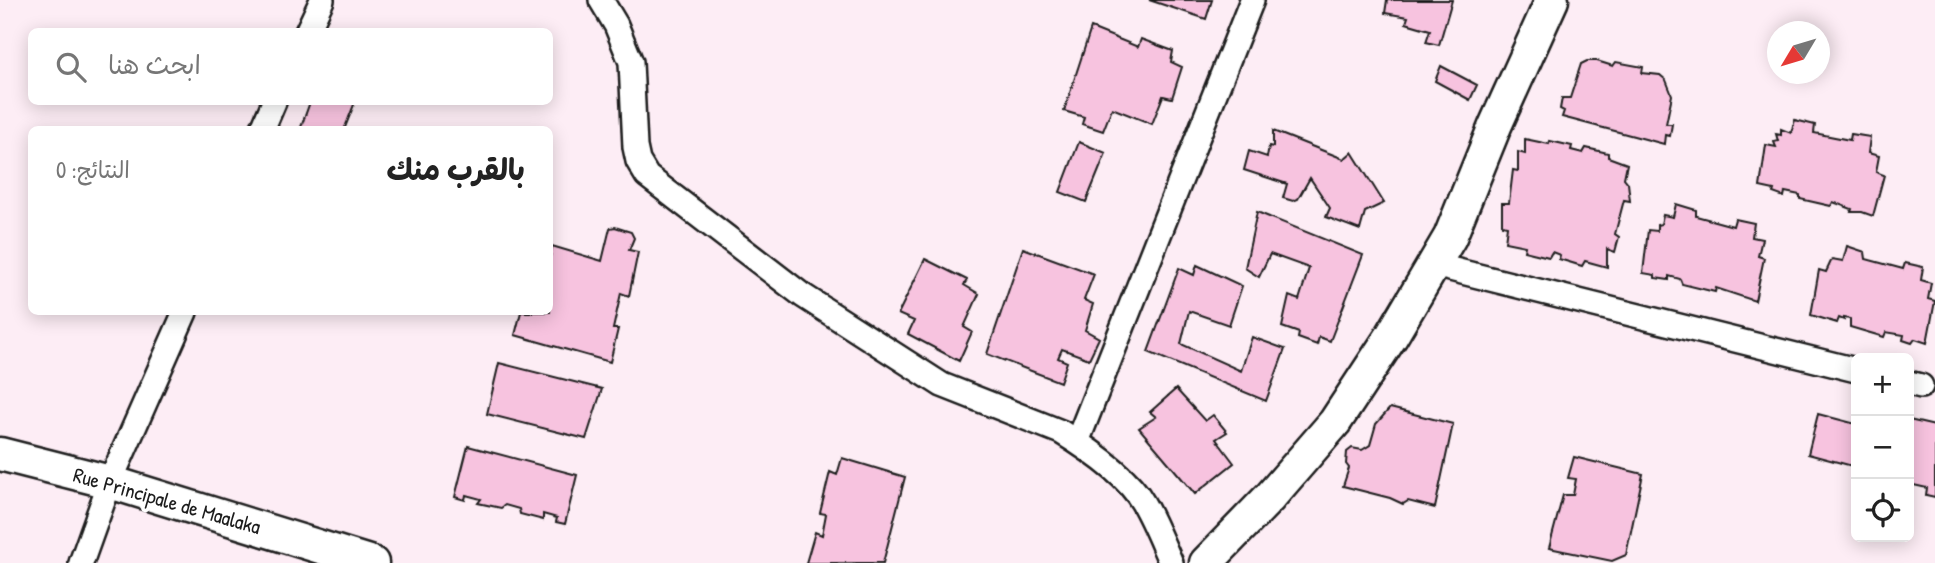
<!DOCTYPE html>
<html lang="ar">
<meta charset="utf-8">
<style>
body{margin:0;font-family:"Patrick Hand","Playpen Sans Arabic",sans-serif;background:#f6f6f6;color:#222;direction:rtl}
.controls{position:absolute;right:21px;bottom:21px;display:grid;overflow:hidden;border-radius:10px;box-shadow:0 4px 18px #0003}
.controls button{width:63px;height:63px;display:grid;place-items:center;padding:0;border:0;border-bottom:2px solid #e0e0e0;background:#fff;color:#222;font:35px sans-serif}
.compass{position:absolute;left:1767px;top:21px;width:63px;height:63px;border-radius:50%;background:#fff;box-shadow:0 4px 18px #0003;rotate:232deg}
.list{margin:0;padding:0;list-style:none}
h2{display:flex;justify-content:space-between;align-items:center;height:91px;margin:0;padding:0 28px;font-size:30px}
h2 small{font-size:23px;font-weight:400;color:#767676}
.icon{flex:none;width:38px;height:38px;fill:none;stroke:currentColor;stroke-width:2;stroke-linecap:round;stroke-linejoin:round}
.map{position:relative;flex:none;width:1935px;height:563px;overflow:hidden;direction:ltr}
.search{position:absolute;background:#fff;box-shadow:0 4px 18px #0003;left:28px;top:28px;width:525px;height:77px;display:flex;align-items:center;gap:18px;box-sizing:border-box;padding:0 24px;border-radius:10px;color:#767676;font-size:26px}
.panel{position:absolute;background:#fff;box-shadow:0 4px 18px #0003;left:28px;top:126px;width:525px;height:189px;border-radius:10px;direction:rtl}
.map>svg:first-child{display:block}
.building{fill:#f7c3df;stroke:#1c1c1c;stroke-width:2}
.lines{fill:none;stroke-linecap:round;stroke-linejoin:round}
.street-casing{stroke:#1c1c1c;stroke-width:28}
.secondary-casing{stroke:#1c1c1c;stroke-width:37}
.street{stroke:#fff;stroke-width:23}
.secondary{stroke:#fff;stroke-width:32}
.labels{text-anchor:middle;stroke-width:7;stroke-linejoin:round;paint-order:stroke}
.street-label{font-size:21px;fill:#1c1c1c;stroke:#fff}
</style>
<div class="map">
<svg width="1935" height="563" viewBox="0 0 1935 563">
<rect width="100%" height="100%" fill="#fdedf5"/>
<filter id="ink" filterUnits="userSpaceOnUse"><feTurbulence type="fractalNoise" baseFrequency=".0143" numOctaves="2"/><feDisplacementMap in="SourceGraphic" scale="14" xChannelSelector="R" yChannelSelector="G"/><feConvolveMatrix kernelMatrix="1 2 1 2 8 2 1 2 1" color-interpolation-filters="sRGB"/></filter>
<g filter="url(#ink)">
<path class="building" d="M1149,0H1212L1206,19Z
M1387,0H1452L1439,45L1426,42L1430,30L1406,23L1408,17L1385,13Z
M1091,28L1138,47L1141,39L1173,51L1171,62L1182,67L1172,98L1163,96L1152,124L1112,108L1103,131L1082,124L1084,117L1064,111Z
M1587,61H1597L1613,66L1616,62L1643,67L1642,73L1660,75L1666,80L1672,95L1666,124H1672L1670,136L1665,135L1664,144L1562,117L1564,111L1560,109L1562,98H1570L1581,64Z
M1441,66L1477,85L1470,100L1435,81Z
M310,102H355L344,130H300Z
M1795,120L1815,125L1814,133L1850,140L1851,134L1870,137L1868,153L1879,156L1876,172L1884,175L1873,216L1862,212H1851L1852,209L1833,202L1831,206L1800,199V195L1785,192L1784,197L1773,193L1774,190L1760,187L1766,145L1776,147L1774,142L1778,141L1776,134L1781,135V129L1791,133Z
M1273,131L1344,159L1352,152L1384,203L1365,212L1360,230L1326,217L1330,208L1310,178L1298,199L1293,201L1283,198L1287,184L1244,170L1249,151L1267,157L1269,146L1273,147Z
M1525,139L1549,144L1550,141L1572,146L1571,150L1583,153L1586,148L1608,153V157L1627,164L1624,178L1628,183L1630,201L1624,200L1615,234L1619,237L1615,252L1607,249V267L1585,261L1582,266L1559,259L1560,255L1552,252L1549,257L1524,251L1525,246L1505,242L1507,226L1502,225V203H1509L1513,170L1518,171V152L1525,154Z
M1079,142L1106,153L1086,202L1060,192Z
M1676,204L1696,210V216L1733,226L1735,219L1754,223L1752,237L1762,239L1758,256L1764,258L1755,301L1716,288L1715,292L1682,284L1680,279L1669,276V280L1655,278V275L1643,273L1648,230L1657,231V225L1661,224L1663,215L1673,217Z
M1257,212L1363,255L1330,341L1319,337L1317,345L1298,338L1299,333L1282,327L1289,296L1299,300L1309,268L1270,254L1259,277L1245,268Z
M615,227L631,232L634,238L629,250L638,252L629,296L621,293L613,329H618L610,362L515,335L521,312H550V257L552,246L602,261L610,228Z
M1847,246L1865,252L1866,259L1903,269L1905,263L1923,267L1921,280L1931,283L1928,299L1935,301L1927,343L1915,339L1912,343L1903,340L1904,335L1886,332L1884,337L1850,327V319L1844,318V320L1839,318L1837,323L1811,315L1819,270L1826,272L1832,259L1843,261Z
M1023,248L1094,274L1084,300L1093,304L1085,330L1099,338L1089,359L1062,349L1058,358L1067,362L1060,382L987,354Z
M925,259L967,280L964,285L979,294L964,327L972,332L959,361L908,334L914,321L898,314Z
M1197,265L1242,286L1229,325L1189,311L1181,344L1241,371L1252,337L1285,349L1266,401L1148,352L1179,268L1194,275Z
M499,363L602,389L586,439L487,414Z
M1176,389L1205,421L1213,415L1227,432L1216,439L1234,463L1195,494L1139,428L1156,417L1150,412Z
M1390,408L1453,424L1435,508L1408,501L1403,504L1390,498L1343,486L1349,468L1346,464L1347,452L1352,448L1362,450L1370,445L1376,424Z
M1818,414L1856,424V467L1808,454Z
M1909,420L1935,426V497L1926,495L1927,488L1909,484Z
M468,446L577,475L565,524L556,522L557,518L543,514V520L520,514L519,509L505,505L501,508L478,503L481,499L466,495L465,500L455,497Z
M1574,457L1643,474L1626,555L1612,561L1549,548L1563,495H1573L1576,479L1568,478Z
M842,458L905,477L883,563H806L815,532L822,535L826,514L820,513L830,472L837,475Z"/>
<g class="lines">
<g class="street-casing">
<path id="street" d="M601,0L616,25L631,62L635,147L638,161L647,176L802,295L942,385L1061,432C1087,448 1128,476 1143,503C1154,522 1162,543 1171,563
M307,32L322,0
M262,130L274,102
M1434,265L1856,370
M1909,383L1921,386
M1077,442L1252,0
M81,563L110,482L185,312"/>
</g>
<g class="secondary-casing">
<path id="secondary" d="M0,454L110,482L372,563
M1206,563L1270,497L1335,422L1391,337L1450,237L1495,126L1552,0"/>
</g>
<use href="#street" class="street"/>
<use href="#secondary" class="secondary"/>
</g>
</g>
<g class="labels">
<g class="street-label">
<text transform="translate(167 501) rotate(16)" y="7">Rue Principale de Maalaka</text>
</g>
</g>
</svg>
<div class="controls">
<button>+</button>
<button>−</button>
<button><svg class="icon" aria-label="locate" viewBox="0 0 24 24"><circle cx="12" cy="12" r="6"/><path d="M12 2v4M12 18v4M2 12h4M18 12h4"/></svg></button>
</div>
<svg class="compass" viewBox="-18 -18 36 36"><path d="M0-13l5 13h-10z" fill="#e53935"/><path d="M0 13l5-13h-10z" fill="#767676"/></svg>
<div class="search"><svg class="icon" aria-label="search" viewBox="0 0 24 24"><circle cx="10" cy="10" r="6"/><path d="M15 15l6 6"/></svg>ابحث هنا</div>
<section class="panel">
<h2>بالقرب منك<small>النتائج: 0</small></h2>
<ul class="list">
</ul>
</section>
</div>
